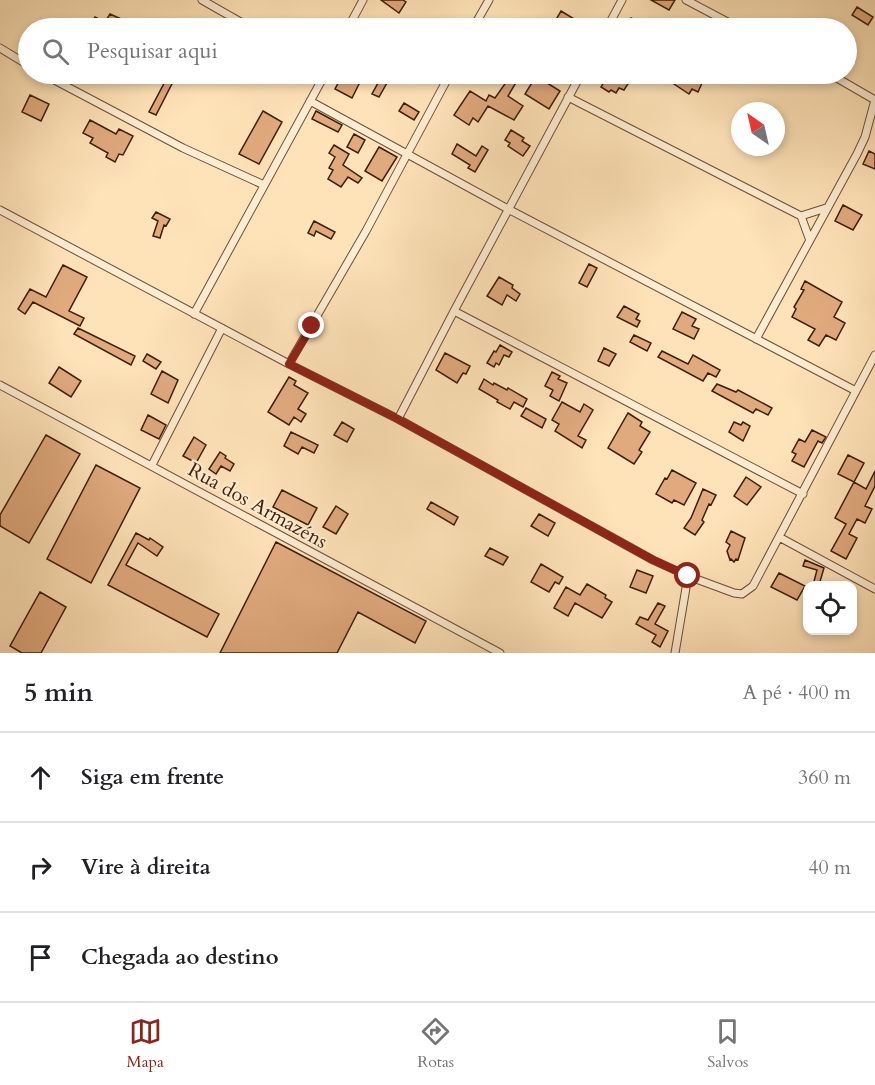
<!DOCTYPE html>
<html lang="pt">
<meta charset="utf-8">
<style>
body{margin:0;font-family:Cardo,serif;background:#f6f6f6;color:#202124}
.controls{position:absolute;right:18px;bottom:18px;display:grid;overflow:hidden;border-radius:12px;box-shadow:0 3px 9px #0003}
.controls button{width:54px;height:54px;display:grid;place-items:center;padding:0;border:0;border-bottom:2px solid #e0e0e0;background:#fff;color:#202124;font:30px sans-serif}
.compass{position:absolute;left:731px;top:102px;width:54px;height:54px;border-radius:50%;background:#fff;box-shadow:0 3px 9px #0003;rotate:326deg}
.stop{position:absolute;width:18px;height:18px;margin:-14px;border:4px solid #8f2418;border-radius:50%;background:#fff}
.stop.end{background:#8f2418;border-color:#fff;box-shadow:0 2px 6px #0008}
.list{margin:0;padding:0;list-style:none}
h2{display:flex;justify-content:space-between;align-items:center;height:78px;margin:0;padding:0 24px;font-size:26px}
h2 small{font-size:20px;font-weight:400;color:#757577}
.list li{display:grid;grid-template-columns:39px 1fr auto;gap:18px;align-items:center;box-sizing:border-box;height:90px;padding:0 24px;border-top:2px solid #e0e0e0}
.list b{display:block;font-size:22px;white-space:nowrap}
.list em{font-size:20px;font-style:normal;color:#757577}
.icon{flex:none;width:33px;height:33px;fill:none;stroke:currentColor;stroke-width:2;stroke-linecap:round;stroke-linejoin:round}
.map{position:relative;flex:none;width:875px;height:653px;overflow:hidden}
.search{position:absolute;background:#fff;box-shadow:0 3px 9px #0003;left:18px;right:18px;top:18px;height:66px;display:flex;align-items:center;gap:15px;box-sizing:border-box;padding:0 21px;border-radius:33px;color:#757577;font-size:22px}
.sheet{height:348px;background:#fff}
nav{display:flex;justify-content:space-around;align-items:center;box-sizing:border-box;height:84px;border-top:2px solid #e0e0e0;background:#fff;font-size:16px;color:#757577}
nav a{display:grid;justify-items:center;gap:3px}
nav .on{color:#8f2418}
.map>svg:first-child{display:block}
.building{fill:#e0aa7d;stroke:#3c1d0a;stroke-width:1.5}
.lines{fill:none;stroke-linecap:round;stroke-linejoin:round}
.minor-casing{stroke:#6d4e36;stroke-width:9}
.minor{stroke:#ffedd1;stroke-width:7}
.route{stroke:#8f2418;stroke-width:8}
.labels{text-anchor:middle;stroke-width:4.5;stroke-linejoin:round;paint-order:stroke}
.street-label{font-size:20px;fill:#3c1d0a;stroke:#ffedd1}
</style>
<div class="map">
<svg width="875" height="653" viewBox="0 0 875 653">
<rect width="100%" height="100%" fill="#ffe3b8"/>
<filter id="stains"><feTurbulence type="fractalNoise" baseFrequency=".00333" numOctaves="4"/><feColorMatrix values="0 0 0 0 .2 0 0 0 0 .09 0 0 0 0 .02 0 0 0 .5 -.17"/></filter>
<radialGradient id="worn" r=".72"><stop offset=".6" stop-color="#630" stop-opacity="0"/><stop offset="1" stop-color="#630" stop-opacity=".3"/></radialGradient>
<path class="building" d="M381,0H403L406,2L399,13Z
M651,0H675L669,10Z
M857,7L873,17L868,25L852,15Z
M561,11L589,28H564L554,23Z
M110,14L121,19L117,28H88L95,17L105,22Z
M631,18L650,28H625Z
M169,74H177L156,115L149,112Z
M343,74H364L352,98L335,89Z
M383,74H392L379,97L372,94Z
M512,74H521L508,96L523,106L514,120L488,106L478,122L473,118L469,125L454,115L470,91L486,101L489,95L495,98Z
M609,74L616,77L618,74H623L631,79L624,90L619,88L616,93L611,90L609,92L601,87Z
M659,74H706L698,92L692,89L689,94Z
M536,76L560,91L549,109L525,94Z
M30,95L49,104L41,121L22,112Z
M404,103L419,112L414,120L399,111Z
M263,111L282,122L259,164L239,154Z
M316,111L342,125L338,132L312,119Z
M90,120L116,134L119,129L133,136L123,155L119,154L115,162L106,157L108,153L90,143L93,138L83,133Z
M511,130L524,138L522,141L530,146L523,156L508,146L510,143L505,140Z
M354,134L365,140L358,153L347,147Z
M457,144L476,156L482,146L488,150L475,172L468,168L470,165L452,154Z
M334,145L349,154L343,165L362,178L358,183L348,177L341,187L328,179L333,170L329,168L335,157L329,153Z
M379,147L397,157L382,181L365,171Z
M869,151L875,154V169L863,164Z
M843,205L862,215L853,230L835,221Z
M156,212L170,219L166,226L164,225L160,238L153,236L158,221L152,218Z
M314,221L335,232L331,239L316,231L314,236L308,233Z
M589,264L597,268L587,287L579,283Z
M63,265L87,277L69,311L84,318L80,326L33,302L25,314L18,309L30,289L46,297Z
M499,277L513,285L512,288L520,294L516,301L507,295L502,305L487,296Z
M805,281L842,302L834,317L845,323L836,340L826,335L819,346L808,340L815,329L792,317L796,309L794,307L804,290L801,289Z
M624,306L639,314L636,319L640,321L637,327L617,317Z
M682,312L696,319L692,326L699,329L694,339L673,329Z
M78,328L135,356L131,365L74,334Z
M634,335L651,343L647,351L630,342Z
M500,345L512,352L509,357L504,355L499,365L496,363L494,367L487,363L494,351L496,352Z
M604,348L616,354L609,366L598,361Z
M662,351L688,364L693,355L720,370L716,377L708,373L703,381L658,357Z
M445,353L470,366L466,374L463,373L457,383L436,370Z
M147,354L161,362L156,369L143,361Z
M59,367L81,381L71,397L49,383Z
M162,371L178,380L168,403L151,394Z
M552,372L560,376L558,379L567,383L559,401L550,396L553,390L545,386Z
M289,377L296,381L294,385L308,393L298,409L306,414L301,422L294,417L289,425L268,412Z
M484,379L493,385L494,383L507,390L508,388L527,399L523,407L514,402L510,409L497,402L498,400L479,389Z
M717,384L736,392L738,390L772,408L768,415L756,409L753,413L712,391Z
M562,402L580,412L584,404L593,410L578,436L586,440L582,448L555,431L559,424L552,420Z
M526,408L546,419L542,428L521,416Z
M628,413L642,422L640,426L650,432L639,450L642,452L634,464L608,448Z
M148,415L166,425L159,439L141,430Z
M342,422L354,429L347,442L334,435Z
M734,422L741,425L743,422L750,426L743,441L729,432Z
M812,430L826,437L822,443L818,441L804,467L792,461L796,454L792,452L799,439L805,442Z
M291,432L318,445L314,453L302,447L298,454L284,446Z
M46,435L80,454L29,543L0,526V515Z
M194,437L206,445L196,463L183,456Z
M220,452L226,456L225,458L234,464L230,471L221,466L216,474L209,469Z
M848,455L864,463L854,482L838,474Z
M96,465L140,488L91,583L47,559Z
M672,470L696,483L684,505L674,500L672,503L656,494L665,478L667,479Z
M875,471V486L865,506L872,509L865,523L857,519L849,534L857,538L846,559L831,551L846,524L835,518L854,482L866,489Z
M746,477L761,487L747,505L734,496Z
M703,489L716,495L711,505L709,504L702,520L704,522L695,535L684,528L691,518Z
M282,490L317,508L308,525L273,507Z
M431,502L458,517L454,525L427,509Z
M336,506L348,514L336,534L323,527Z
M539,514L555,523L548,536L531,526Z
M731,531L745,538L738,560L736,559L734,562L731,559L730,560L727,551L730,545L726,542Z
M136,533L149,540L150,538L163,547L157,556L138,543L126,565L219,614L207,637L108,585Z
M276,542L426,621L415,643L358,612L337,653H220Z
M490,548L508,557L503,565L485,556Z
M805,560L824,568L819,585H813L817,570L803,566Z
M541,564L563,577L559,584L555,582L549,592L531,582Z
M637,570L653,576L646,593L630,587Z
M779,573L805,586L797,600L771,587Z
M587,584L606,595L605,598L612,602L602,618L575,603L568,616L554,608L566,587L580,595Z
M40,592L66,607L41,653H22L10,646Z
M658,603L665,606L655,624L668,631L660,647L652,642L656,635L636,624L640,617L648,620Z"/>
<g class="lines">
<g class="minor-casing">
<path id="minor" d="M202,0L251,28
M686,0L739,28
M348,28L363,0
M473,28L489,0
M607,28L622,0
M0,48L28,65
M43,74L183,148L264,185
M830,74L875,100
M568,97L801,216L809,238
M310,101L508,209L856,391
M0,210L289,364L398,419L653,560L688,576L734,593L742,594L753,586L875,355
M801,216L826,208
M454,311L803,494
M194,314L325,74
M756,339L857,154L865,137L875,100
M289,364L366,231L450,74
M0,385L500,653
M398,419L454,311L581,74
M152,465L222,328
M779,537L875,589
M675,653L688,576"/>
</g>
<use href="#minor" class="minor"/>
</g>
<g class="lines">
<path class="route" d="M312,326L289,364L398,419L653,560L688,576"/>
</g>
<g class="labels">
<g class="street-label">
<text transform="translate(258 505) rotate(29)" y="7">Rua dos Armazéns</text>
</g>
</g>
<rect width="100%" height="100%" filter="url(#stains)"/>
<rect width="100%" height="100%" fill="url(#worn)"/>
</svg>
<div class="controls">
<button><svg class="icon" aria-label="locate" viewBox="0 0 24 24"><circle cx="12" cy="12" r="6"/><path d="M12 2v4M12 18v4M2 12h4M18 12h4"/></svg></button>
</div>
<svg class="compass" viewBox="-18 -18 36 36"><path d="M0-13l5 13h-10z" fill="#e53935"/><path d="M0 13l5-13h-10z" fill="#757577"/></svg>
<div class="stop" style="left:688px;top:576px"></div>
<div class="stop end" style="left:312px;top:326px"></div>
<div class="search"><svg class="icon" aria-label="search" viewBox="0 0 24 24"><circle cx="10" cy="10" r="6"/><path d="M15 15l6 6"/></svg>Pesquisar aqui</div>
</div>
<section class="sheet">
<h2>5 min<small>A pé · 400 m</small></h2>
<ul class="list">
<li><svg class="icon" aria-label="ahead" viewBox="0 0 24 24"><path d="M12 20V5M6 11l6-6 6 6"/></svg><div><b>Siga em frente</b></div><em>360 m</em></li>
<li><svg class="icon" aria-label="right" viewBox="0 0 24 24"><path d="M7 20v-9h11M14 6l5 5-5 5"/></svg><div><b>Vire à direita</b></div><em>40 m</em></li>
<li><svg class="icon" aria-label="arrive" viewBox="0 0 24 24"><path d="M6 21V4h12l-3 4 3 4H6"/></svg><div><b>Chegada ao destino</b></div></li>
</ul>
</section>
<nav>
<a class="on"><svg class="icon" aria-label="map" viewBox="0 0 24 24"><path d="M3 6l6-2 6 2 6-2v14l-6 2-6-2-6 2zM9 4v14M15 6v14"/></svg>Mapa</a>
<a><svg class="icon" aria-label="directions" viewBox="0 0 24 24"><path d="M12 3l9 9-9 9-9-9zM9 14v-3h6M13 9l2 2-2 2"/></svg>Rotas</a>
<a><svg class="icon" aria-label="saved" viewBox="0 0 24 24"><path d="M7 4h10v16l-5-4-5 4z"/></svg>Salvos</a>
</nav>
